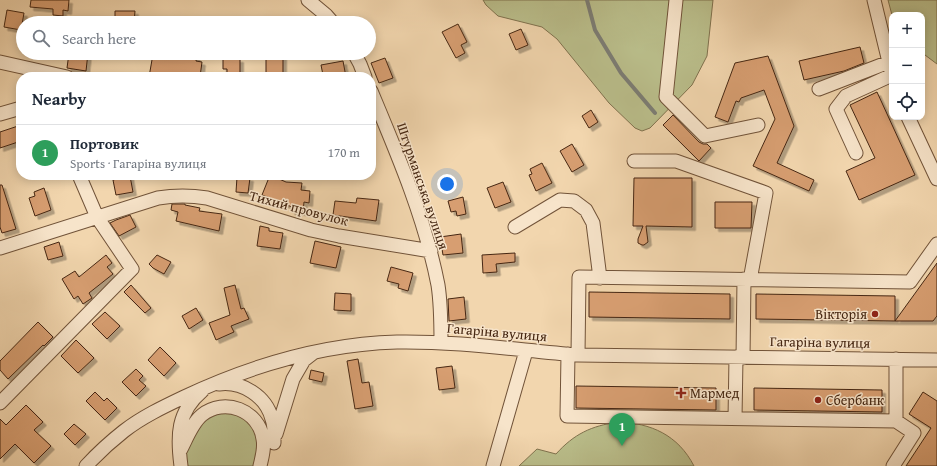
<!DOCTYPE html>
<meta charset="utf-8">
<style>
body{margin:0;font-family:"Gentium Book Plus",serif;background:#f6f6f7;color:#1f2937}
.controls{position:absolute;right:12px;top:12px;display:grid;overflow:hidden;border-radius:8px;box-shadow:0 2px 10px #0003}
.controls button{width:36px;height:36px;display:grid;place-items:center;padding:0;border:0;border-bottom:1px solid #e0e1e3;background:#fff;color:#1f2937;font:20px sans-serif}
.you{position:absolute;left:447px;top:184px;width:14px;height:14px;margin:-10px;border:3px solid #fff;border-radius:50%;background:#1a73e8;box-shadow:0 0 0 6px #1a73e833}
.badge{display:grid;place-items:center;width:26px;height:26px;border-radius:50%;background:#b45309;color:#fff;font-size:13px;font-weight:700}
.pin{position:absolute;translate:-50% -33px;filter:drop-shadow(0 1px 2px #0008)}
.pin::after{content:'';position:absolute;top:21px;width:14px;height:12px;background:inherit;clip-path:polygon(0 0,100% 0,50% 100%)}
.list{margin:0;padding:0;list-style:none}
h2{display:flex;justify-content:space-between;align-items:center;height:52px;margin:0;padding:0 16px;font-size:17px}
h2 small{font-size:13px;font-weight:400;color:#747a83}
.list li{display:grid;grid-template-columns:26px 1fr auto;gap:12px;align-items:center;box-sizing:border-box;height:56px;padding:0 16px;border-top:1px solid #e0e1e3}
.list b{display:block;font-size:15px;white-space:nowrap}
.list p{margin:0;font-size:13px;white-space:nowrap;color:#747a83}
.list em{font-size:13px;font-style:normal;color:#747a83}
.icon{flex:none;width:22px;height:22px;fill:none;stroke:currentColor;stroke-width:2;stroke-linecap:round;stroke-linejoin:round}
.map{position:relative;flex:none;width:937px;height:466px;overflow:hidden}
.search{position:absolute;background:#fff;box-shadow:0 2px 10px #0003;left:16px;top:16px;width:360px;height:44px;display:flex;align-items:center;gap:10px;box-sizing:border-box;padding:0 14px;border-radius:22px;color:#747a83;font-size:15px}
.panel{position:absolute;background:#fff;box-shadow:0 2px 10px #0003;left:16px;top:72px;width:360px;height:108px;border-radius:16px}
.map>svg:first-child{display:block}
.green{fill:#babe8b;stroke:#80724e}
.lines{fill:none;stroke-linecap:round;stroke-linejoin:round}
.stream{stroke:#7c7d74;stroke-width:4}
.building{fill:#d79e71;stroke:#462712;filter:url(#shadow)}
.minor-casing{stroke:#715339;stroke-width:15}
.minor{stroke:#f7e4ca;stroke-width:13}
.poi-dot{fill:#8f2418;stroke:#f7e4ca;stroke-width:1.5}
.labels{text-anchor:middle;stroke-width:3;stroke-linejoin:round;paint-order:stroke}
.street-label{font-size:14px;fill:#462712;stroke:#f7e4ca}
.poi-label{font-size:14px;fill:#462712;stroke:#f7e4ca;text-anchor:start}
</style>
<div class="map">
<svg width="937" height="466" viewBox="0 0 937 466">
<defs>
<filter id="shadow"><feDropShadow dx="3.5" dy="3.5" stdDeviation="0" flood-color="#0004"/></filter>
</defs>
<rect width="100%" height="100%" fill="#f2d6ae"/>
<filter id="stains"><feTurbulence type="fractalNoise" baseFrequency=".005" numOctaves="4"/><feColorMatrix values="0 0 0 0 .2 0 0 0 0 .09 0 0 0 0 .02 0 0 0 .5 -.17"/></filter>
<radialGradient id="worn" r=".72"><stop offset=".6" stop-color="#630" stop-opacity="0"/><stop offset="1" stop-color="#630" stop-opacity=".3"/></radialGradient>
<path class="green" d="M483,0H713L707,56L692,85L650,128L642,131L635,128L609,103L557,39L542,27L498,16L486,5Z
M888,0H937V64L925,55L922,56V15H892Z
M226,411L241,415L253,425L258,440L255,466H186L185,453L199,425L211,415Z
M618,422C651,423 678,435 694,466H519L537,449L556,454C574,434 591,426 618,422Z"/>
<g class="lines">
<path class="stream" d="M587,0L595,30L621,73L655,113"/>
</g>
<path class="building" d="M31,0H69L68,11L63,10V16L53,15V9L30,7Z
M7,10L24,13L21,30L4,27Z
M115,11H135L134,23H115Z
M458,24L467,42L461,45L465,53L456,58L442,32Z
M521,29L528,45L516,50L509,34Z
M860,47L864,63L844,71L804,80L799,61Z
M69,53H88L86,71L67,68Z
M185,53H197L196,61L202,62L200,77L170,73V77H149L153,54L184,59Z
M266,53H283V77H266Z
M768,56L794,126L777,163L814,180L809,191L753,166L775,119L764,90L741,98L739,102L736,101L728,122L715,117L735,63Z
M385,58L393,78L379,83L371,63Z
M223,59H240V77H227V69H223Z
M343,61L346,77H333V74L323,75L321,65Z
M877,92L915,175L859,200L846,171L875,158L850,105Z
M591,110L598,122L589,128L582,116Z
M673,115L699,142L703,144H707L711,148L699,161L663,125Z
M21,125V141L0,148V132Z
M572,144L584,165L572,172L560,151Z
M542,163L552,183L536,191L529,175L532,174L530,169Z
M270,175L286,182L302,183L301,190L310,191L309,203L304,202L303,212L291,211L292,207L262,195Z
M130,176L133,192L116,195L113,180Z
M237,177L250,178L248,193L236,192Z
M634,178H692V227L646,226L648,242L644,245H642L638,243V239L643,226H633Z
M503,182L511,202L495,208L487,188Z
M0,185H2L16,229L2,233L0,227Z
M44,188L51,210L35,216L29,198L35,196L34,192Z
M463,197L466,214L457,216L456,211L451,212L448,201Z
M357,198L379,200L376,221L333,215L335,201L356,203Z
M715,202H752L751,228H715Z
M172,204H185V205L200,208L199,211L222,214L219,231L176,221L178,212L171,210Z
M130,215L136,227L119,236L110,223L116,220Z
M260,226L269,228V231L283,233L280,249L257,246Z
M461,234L463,253L443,255L440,237Z
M315,241L341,247L336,268L310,263Z
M59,242L63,256L48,260L44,247Z
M515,253V262L496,264L497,272L483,273L482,255Z
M106,255L112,263L107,267L113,274L89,293L92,298L83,304L78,296L74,299L62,279L75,271L79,277Z
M157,255L171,262L164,274L153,268L149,264Z
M937,263V316L933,321H895Z
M391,267L413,273L408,291L398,288L399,284L387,281Z
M131,285L151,308L145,313L124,292Z
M235,285L241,309L244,308L249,319L231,326L234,332L216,340L209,323L230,315L224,288Z
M589,292L730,294V319L589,317Z
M335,293L351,294V311L334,310Z
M756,294L895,296V321L756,319Z
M464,297L466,319L449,321L448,299Z
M196,308L203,320L189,329L182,316Z
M105,312L120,326L107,339L92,324Z
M38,322L53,337L44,346L43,345L8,379L0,370V361Z
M76,340L94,358L78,373L61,356Z
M160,347L176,363L164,376L148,360Z
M358,359L362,383L369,382L373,406L355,409L347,361Z
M452,366L455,388L439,390L436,368Z
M136,369L143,376L139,380L146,386L136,396L122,382Z
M311,370L324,373L322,382L309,379Z
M576,386L716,388V410L576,408Z
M754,388L882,390V412L754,410Z
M95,392L104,401L107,398L117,408L105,420L86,401Z
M923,392L937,401V466H906L931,428L909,414Z
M26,405L43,422L34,430L51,446L34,463L15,444L0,459V419L6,425Z
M74,424L86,434L75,445L64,434Z"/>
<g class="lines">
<g class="minor-casing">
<path id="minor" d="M308,0L326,15L333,23
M676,0L666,97L705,136L758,125
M874,0L889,62L892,76
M354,53L360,64L365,77
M0,62L67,77
M819,89L889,62
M371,91C397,153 425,218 438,285C441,304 441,323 441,343
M0,114L21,108
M908,117L937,179
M856,153L836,109L846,96L892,75
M634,161H676L766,193L750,280
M515,227L560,200L574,201L586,210L593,223L600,278
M0,248L158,198C176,195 189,195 207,198L311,230L339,236L431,251
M568,354L567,416L896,421L914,433L893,466
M578,355L579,277L910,282L937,244
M743,358L744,279
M219,384C242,381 266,396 272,419C275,427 274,435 274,443
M0,403L132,269L97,217L79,175
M735,419L736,357
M896,421V359
M276,434L293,379L304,360L313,353
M180,451C186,440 192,423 202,415C224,397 259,410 263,439C265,448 262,457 260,466
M86,466C98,453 110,442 124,431C142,417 163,407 184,397C250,366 323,344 397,342C457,341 517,350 578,355L937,360
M181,466C177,436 177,412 202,391
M493,466L526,351"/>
</g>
<use href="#minor" class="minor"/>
</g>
<g class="poi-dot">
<circle cx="875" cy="314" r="4"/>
<path d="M679 387h4v4h4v4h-4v4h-4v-4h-4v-4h4z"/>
<circle cx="818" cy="400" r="4"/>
</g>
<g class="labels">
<g class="street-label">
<text transform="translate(423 186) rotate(71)" y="5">Штурманська вулиця</text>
<text transform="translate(299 208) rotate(15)" y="5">Тихий провулок</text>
<text transform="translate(497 332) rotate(5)" y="5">Гагаріна вулиця</text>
<text transform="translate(820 342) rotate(1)" y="5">Гагаріна вулиця</text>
</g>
<g class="poi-label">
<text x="867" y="319" text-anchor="end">Вікторія</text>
<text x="690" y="398">Мармед</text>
<text x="826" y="405">Сбербанк</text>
</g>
</g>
<rect width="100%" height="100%" filter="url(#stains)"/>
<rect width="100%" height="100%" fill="url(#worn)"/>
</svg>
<div class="controls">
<button>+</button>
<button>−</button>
<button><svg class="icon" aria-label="locate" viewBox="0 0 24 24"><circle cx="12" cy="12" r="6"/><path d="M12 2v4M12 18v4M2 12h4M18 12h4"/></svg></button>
</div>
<div class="you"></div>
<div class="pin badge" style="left:622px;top:446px;background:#2e9e5b">1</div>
<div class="search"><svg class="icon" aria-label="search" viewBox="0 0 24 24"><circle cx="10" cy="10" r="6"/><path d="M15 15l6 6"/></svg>Search here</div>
<section class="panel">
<h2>Nearby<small></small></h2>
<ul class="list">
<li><span class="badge" style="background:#2e9e5b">1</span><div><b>Портовик</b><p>Sports · Гагаріна вулиця</p></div><em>170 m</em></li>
</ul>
</section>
</div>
